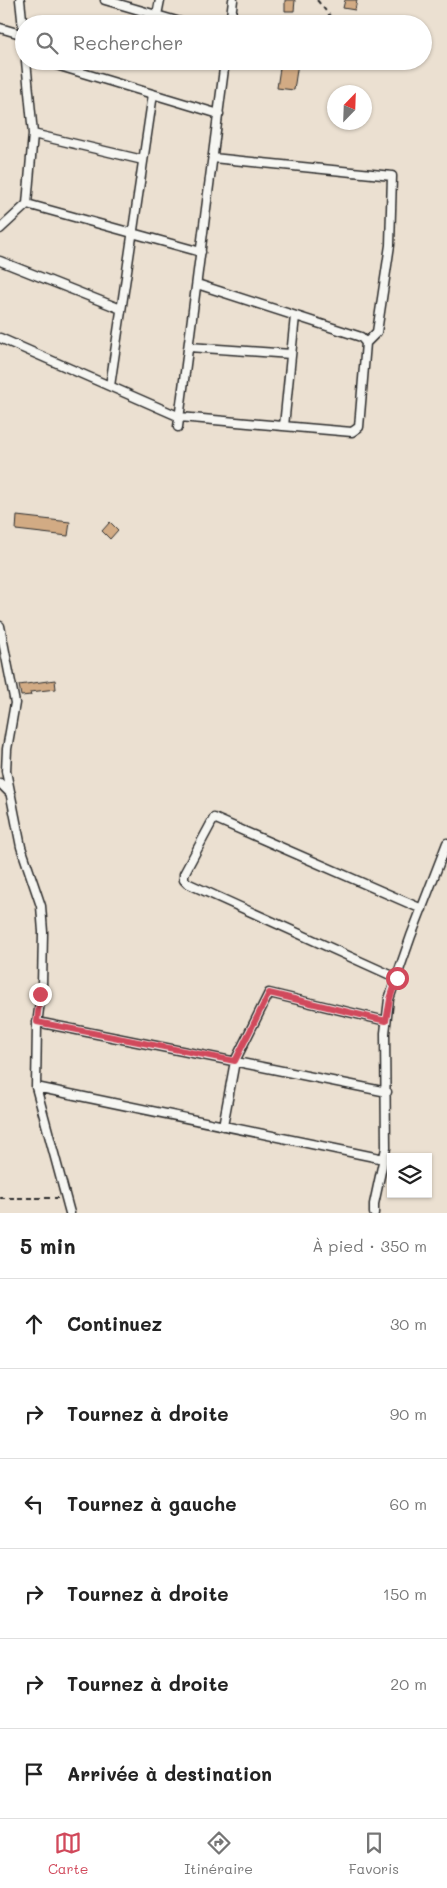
<!DOCTYPE html>
<html lang="fr">
<meta charset="utf-8">
<style>
body{margin:0;font-family:Mali,sans-serif;background:#f2f2f2;color:#222}
.controls{position:absolute;right:15px;bottom:15px;display:grid;overflow:hidden;border-radius:0px;box-shadow:0 1px 4px #0004}
.controls button{width:45px;height:45px;display:grid;place-items:center;padding:0;border:0;border-bottom:1px solid #e0e0e0;background:#fff;color:#222;font:25px sans-serif}
.compass{position:absolute;left:327px;top:85px;width:45px;height:45px;border-radius:50%;background:#fff;box-shadow:0 1px 4px #0004;rotate:23deg}
.stop{position:absolute;width:15px;height:15px;margin:-11px;border:4px solid #d1495b;border-radius:50%;background:#fff}
.stop.end{background:#d1495b;border-color:#fff;box-shadow:0 1px 5px #0008}
.list{margin:0;padding:0;list-style:none}
h2{display:flex;justify-content:space-between;align-items:center;height:65px;margin:0;padding:0 20px;font-size:21px}
h2 small{font-size:16px;font-weight:400;color:#767676}
.list li{display:grid;grid-template-columns:32px 1fr auto;gap:15px;align-items:center;box-sizing:border-box;height:90px;padding:0 20px;border-top:1px solid #e0e0e0}
.list b{display:block;font-size:19px;white-space:nowrap}
.list em{font-size:16px;font-style:normal;color:#767676}
.icon{flex:none;width:28px;height:28px;fill:none;stroke:currentColor;stroke-width:2;stroke-linecap:round;stroke-linejoin:round}
.map{position:relative;flex:none;width:447px;height:1213px;overflow:hidden}
.search{position:absolute;background:#fff;box-shadow:0 1px 4px #0004;left:15px;right:15px;top:15px;height:55px;display:flex;align-items:center;gap:12px;box-sizing:border-box;padding:0 18px;border-radius:28px;color:#767676;font-size:19px}
.sheet{height:605px;background:#fff}
nav{display:flex;justify-content:space-around;align-items:center;box-sizing:border-box;height:70px;border-top:1px solid #e0e0e0;background:#fff;font-size:14px;color:#767676}
nav a{display:grid;justify-items:center;gap:2px}
nav .on{color:#d1495b}
.map>svg:first-child{display:block}
.building{fill:#d2ab84;stroke:#2b2b2b}
.lines{fill:none;stroke-linecap:round;stroke-linejoin:round}
.street-casing{stroke:#2b2b2b;stroke-width:11}
.path{stroke:#2b2b2b;stroke-width:2;stroke-dasharray:5 4;stroke-linecap:butt}
.street{stroke:#f6f6f2;stroke-width:8}
.route{stroke:#d1495b;stroke-width:6}
</style>
<div class="map">
<svg width="447" height="1213" viewBox="0 0 447 1213">
<rect width="100%" height="100%" fill="#ebe0d1"/>
<filter id="ink" filterUnits="userSpaceOnUse"><feTurbulence type="fractalNoise" baseFrequency=".02" numOctaves="2"/><feDisplacementMap in="SourceGraphic" scale="10" xChannelSelector="R" yChannelSelector="G"/><feConvolveMatrix kernelMatrix="1 2 1 2 8 2 1 2 1" color-interpolation-filters="sRGB"/></filter>
<g filter="url(#ink)">
<path class="building" d="M285,0H295L294,11H285Z
M345,0H357L355,10L343,8Z
M281,61L298,63L294,90L277,88Z
M17,516L70,522L68,536L16,530Z
M110,522L118,530L110,539L102,531Z
M55,680L56,689L30,692L31,695L21,696L19,685Z"/>
<g class="lines">
<g class="street-casing">
<path id="street" d="M20,0L24,38
M105,0L187,24
M157,15L160,0
M230,24L233,0
M0,28L24,35
M43,61L219,114
M33,134L143,160
M213,158L392,176L390,245L377,332L366,343
M27,204L201,252
M0,229L27,204L33,134L26,61
M0,261L121,309
M0,338L180,417L352,432L359,427L366,343L361,337L197,284
M189,347L291,354
M110,386L153,94
M284,426L295,316
M178,427L225,61
M0,626L15,703L7,749L6,771L21,847L41,906L43,932L42,985L37,1025L36,1087L70,1213
M0,783L11,794
M397,978L187,883L184,880V874L214,818L422,909
M37,1022L387,1092
M36,1087L384,1159
M223,1126L235,1061L269,993L386,1021
M374,1213V1204L386,1148L385,1033L389,999L411,936L447,843"/>
</g>
<path class="path" d="M317,0L330,16
M0,1198H58"/>
<use href="#street" class="street"/>
</g>
</g>
<g class="lines" filter="url(#ink)">
<path class="route" d="M40,994L37,1022L235,1061L269,993L386,1021L390,999L397,978"/>
</g>
</svg>
<div class="controls">
<button><svg class="icon" aria-label="layers" viewBox="0 0 24 24"><path d="M12 4l9 5-9 5-9-5zM3 14l9 5 9-5"/></svg></button>
</div>
<svg class="compass" viewBox="-18 -18 36 36"><path d="M0-13l5 13h-10z" fill="#e53935"/><path d="M0 13l5-13h-10z" fill="#767676"/></svg>
<div class="stop" style="left:397px;top:978px"></div>
<div class="stop end" style="left:40px;top:994px"></div>
<div class="search"><svg class="icon" aria-label="search" viewBox="0 0 24 24"><circle cx="10" cy="10" r="6"/><path d="M15 15l6 6"/></svg>Rechercher</div>
</div>
<section class="sheet">
<h2>5 min<small>À pied · 350 m</small></h2>
<ul class="list">
<li><svg class="icon" aria-label="ahead" viewBox="0 0 24 24"><path d="M12 20V5M6 11l6-6 6 6"/></svg><div><b>Continuez</b></div><em>30 m</em></li>
<li><svg class="icon" aria-label="right" viewBox="0 0 24 24"><path d="M7 20v-9h11M14 6l5 5-5 5"/></svg><div><b>Tournez à droite</b></div><em>90 m</em></li>
<li><svg class="icon" aria-label="left" viewBox="0 0 24 24"><path d="M17 20v-9H6M10 6l-5 5 5 5"/></svg><div><b>Tournez à gauche</b></div><em>60 m</em></li>
<li><svg class="icon" aria-label="right" viewBox="0 0 24 24"><path d="M7 20v-9h11M14 6l5 5-5 5"/></svg><div><b>Tournez à droite</b></div><em>150 m</em></li>
<li><svg class="icon" aria-label="right" viewBox="0 0 24 24"><path d="M7 20v-9h11M14 6l5 5-5 5"/></svg><div><b>Tournez à droite</b></div><em>20 m</em></li>
<li><svg class="icon" aria-label="arrive" viewBox="0 0 24 24"><path d="M6 21V4h12l-3 4 3 4H6"/></svg><div><b>Arrivée à destination</b></div></li>
</ul>
</section>
<nav>
<a class="on"><svg class="icon" aria-label="map" viewBox="0 0 24 24"><path d="M3 6l6-2 6 2 6-2v14l-6 2-6-2-6 2zM9 4v14M15 6v14"/></svg>Carte</a>
<a><svg class="icon" aria-label="directions" viewBox="0 0 24 24"><path d="M12 3l9 9-9 9-9-9zM9 14v-3h6M13 9l2 2-2 2"/></svg>Itinéraire</a>
<a><svg class="icon" aria-label="saved" viewBox="0 0 24 24"><path d="M7 4h10v16l-5-4-5 4z"/></svg>Favoris</a>
</nav>
